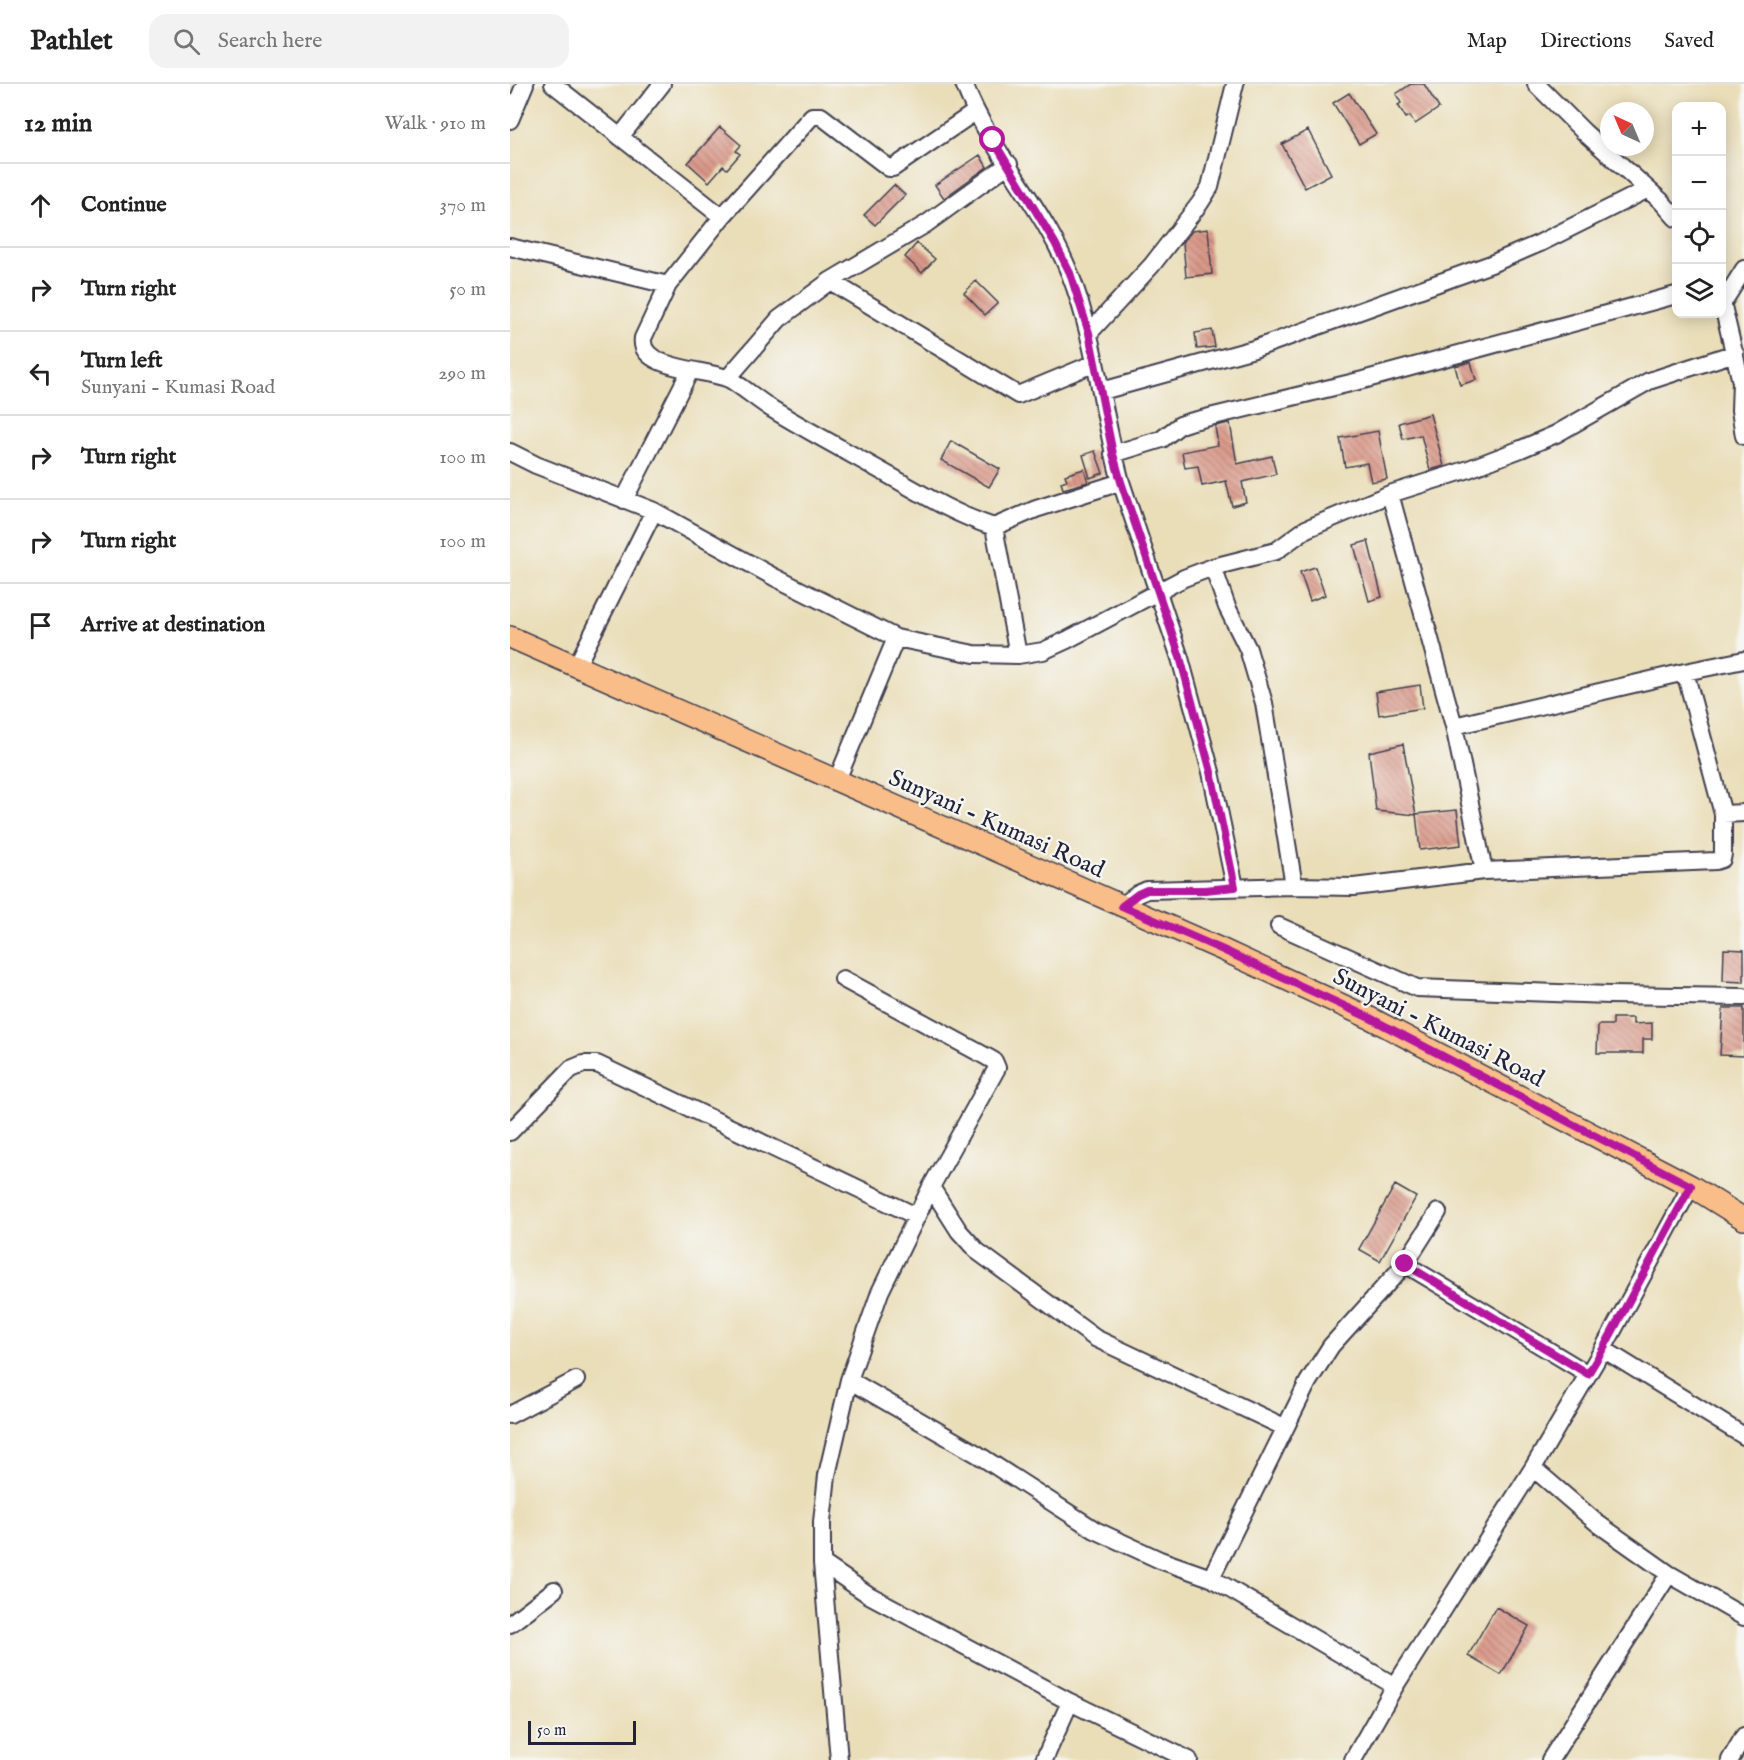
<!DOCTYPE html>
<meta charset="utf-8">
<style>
body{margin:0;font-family:"IM FELL English",serif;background:#f2f2f2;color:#222}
.controls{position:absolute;right:18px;top:18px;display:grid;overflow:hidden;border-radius:12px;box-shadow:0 3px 15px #0003}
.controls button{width:54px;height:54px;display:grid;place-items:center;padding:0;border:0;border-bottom:2px solid #e0e0e0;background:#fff;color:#222;font:30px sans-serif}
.compass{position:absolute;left:1090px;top:18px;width:54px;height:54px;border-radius:50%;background:#fff;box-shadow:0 3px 15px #0003;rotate:316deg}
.scale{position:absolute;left:18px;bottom:15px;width:108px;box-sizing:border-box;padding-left:6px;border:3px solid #22223b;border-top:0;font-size:16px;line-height:21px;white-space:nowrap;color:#22223b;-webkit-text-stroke:4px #f6f6f2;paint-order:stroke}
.stop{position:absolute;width:18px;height:18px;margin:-14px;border:4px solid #b5179e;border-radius:50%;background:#fff}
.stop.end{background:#b5179e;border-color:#fff;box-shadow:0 2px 6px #0008}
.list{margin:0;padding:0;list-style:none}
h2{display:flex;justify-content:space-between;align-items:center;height:78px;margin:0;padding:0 24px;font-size:26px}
h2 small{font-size:20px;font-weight:400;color:#767676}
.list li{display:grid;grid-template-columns:39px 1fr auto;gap:18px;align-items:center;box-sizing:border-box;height:84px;padding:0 24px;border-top:2px solid #e0e0e0}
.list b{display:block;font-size:22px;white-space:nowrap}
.list p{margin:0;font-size:20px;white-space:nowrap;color:#767676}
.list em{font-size:20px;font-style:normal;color:#767676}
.icon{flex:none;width:33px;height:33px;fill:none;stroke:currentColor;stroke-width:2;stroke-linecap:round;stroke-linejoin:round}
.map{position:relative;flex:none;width:1234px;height:1676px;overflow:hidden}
header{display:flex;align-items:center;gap:36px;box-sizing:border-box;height:84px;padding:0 30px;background:#fff;border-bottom:2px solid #e0e0e0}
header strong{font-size:28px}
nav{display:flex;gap:33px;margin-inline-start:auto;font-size:21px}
.search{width:420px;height:54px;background:#f2f2f2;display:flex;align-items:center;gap:15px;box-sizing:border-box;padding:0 21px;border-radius:18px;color:#767676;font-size:22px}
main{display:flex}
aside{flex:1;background:#fff}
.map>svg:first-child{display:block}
.building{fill:url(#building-back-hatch)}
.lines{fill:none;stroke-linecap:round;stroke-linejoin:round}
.minor-casing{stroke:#403e4e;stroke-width:20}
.major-casing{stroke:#403e4e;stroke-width:24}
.minor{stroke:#fff;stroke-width:16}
.major{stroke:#f8bd89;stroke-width:21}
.route{stroke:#b5179e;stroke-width:8}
.labels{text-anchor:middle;stroke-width:4.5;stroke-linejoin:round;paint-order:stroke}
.street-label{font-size:24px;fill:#22223b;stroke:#f6f6f2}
</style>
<header>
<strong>Pathlet</strong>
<div class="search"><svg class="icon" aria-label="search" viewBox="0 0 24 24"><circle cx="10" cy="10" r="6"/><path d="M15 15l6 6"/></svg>Search here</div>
<nav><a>Map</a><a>Directions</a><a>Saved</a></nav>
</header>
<main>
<aside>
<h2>12 min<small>Walk · 910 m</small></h2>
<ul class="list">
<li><svg class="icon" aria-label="ahead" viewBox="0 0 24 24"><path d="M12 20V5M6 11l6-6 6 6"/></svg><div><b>Continue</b></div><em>370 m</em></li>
<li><svg class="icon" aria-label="right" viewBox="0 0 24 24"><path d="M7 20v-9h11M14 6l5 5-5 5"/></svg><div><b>Turn right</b></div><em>50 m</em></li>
<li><svg class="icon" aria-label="left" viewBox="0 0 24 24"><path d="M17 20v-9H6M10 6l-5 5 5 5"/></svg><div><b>Turn left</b><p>Sunyani - Kumasi Road</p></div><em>290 m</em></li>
<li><svg class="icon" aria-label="right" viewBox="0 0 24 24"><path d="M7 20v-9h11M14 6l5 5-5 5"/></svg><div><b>Turn right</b></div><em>100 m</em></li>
<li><svg class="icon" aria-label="right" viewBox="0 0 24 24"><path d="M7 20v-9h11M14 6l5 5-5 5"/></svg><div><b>Turn right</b></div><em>100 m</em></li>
<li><svg class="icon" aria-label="arrive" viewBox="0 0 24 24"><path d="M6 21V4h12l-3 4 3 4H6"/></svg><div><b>Arrive at destination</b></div></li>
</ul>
</aside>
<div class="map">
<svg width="1234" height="1676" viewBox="0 0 1234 1676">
<defs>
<pattern id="building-back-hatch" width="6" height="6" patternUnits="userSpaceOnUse" patternTransform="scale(1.5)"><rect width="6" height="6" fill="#da9989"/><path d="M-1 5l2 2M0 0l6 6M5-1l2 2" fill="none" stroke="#b07c71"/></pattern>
</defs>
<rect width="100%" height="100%" fill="#f6f6f2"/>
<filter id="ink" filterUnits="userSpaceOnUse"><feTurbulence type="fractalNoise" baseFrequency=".0167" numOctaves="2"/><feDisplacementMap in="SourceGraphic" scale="12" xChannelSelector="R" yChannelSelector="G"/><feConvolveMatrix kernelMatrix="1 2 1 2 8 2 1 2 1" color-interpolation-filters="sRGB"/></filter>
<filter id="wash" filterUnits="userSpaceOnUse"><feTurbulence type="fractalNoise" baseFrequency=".008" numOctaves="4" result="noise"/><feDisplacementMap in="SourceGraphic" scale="24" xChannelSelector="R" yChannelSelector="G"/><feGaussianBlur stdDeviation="1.35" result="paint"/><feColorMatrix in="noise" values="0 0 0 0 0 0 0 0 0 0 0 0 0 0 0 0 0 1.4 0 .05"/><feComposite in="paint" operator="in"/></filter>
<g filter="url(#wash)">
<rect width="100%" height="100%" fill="#eadeb9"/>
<g id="blocks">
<path class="building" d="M901,0H914L929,24L905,40L900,32L896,34L888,21L891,19L886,10Z
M839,9L866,50L849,60L823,19Z
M210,43L231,61L226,67L230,70L217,85L213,82L199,98L178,79Z
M798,46L821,90L795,104L772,60Z
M470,71L477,83L434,114L425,101Z
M384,101L395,111L365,141L354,131Z
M698,145L702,190L676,193L673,158L682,147Z
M407,159L425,175L412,189L395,173Z
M466,197L488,219L475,231L454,209Z
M702,246L705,263L687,265L685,249Z
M961,278L966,296L950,301L945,282Z
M920,330L934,382L920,386L911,351L893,355L889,339Z
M720,339L727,380L762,372L766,390L732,398L736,418L722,422L716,397L692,402L688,382L675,384L672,368L708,361L705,342Z
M868,347L877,395L861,398L857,379L835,383L830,354Z
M441,357L490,385L479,403L431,376Z
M585,367L593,389L580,394L573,371Z
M574,385L578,398L553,405L551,398L557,396L555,391Z
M858,457L872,513L859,517L844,461Z
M805,483L815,511L800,517L790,488Z
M910,601L913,624L869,631L866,608Z
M893,660L906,731L866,727L859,668Z
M947,726L951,761L910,766L906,730Z
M1214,865L1234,866V898L1213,897Z
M1213,924H1234V972L1210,971Z
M1103,934H1123V940L1142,939V955H1133V969H1087L1088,941H1103Z
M885,1101L906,1113L870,1177L849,1165Z
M986,1523L1019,1542L991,1591L958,1572Z"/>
</g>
</g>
<g filter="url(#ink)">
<use href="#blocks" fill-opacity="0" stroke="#403e4e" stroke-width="1.5"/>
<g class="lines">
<g class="minor-casing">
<path id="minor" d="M43,0L212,133
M454,0C480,68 533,122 560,190C586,257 592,329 611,398L670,574L701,688L725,803
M1026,0L1074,48L1151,117L1166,134
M465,28L383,84H379L311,32H302L212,133L158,201L133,254C128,287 202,285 221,296C235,305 248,316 262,325C301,349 342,370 382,393C415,412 447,431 484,443L526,425L611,398
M0,36L15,0
M110,53L152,0
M0,163L158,201
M320,197L508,311L585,279
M1212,218L1231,298L1230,326L1234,352
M1212,220L1234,185
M579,249L642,181L690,119L700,103L725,0
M218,294L269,235L320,197L416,140L499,80
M592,307L744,265L981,180L1030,159L1138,105
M0,368L26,381L144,427L264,493L386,554L464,570L508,571L533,567L557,556L674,494L703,483L766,467L796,445L880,410L956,386L1011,365L1046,350L1139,297L1225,269
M603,370L652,355L670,341L679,338L853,296L1166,211
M880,410L944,642L974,787
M114,416L180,287
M484,443L508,571
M703,483L717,523L738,565L754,619L784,802
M66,583L144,427
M944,642L1175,588L1234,576
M327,696L386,554
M1213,730L1234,729
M612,822L628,810L637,806L784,802L844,803L974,787L1206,777L1212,775L1213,770V730L1175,588
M769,842L907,904L1100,911L1234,913
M0,1048L61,985L73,980H87L406,1132
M421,1103L449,1147L467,1167L585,1254L774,1343
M895,1180L1078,1290
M1093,1265L1234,1352
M339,1296L467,1370L585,1446L650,1476L701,1494L885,1602
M0,1331L66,1296
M1023,1384L1087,1439L1159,1490L1234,1533
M312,1479L359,1511L560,1618L679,1676
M701,1494L798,1298L821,1262L895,1180L928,1128
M0,1540L44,1506
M329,1676L312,1479V1438L317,1391L339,1296L370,1208L421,1103L487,984L484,977L477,973L333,895
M534,1676L560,1618
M843,1676L885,1602L1023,1384L1093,1265L1181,1102
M1040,1676L1159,1490
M1220,1676L1234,1652"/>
</g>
<g class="major-casing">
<path id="major" d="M0,553L713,866L860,934L1181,1102L1234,1135"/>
</g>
<use href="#minor" class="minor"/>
<use href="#major" class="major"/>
</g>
</g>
<g class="lines" filter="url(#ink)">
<path class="route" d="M483,56L545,159L560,189L579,249L603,370L611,398L670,573L701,688L725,803L695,806H637L628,810L612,822L713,866L860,934L1181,1102L1093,1265L1078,1290L895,1180"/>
</g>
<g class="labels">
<g class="street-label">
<text transform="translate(487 739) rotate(24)" y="8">Sunyani - Kumasi Road</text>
<text transform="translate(929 943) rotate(27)" y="8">Sunyani - Kumasi Road</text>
</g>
</g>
</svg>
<div class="controls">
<button>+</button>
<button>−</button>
<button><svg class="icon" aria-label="locate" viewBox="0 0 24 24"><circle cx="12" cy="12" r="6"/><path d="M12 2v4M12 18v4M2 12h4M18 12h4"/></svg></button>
<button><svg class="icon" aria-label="layers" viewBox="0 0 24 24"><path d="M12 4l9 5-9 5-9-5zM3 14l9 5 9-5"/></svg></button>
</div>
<svg class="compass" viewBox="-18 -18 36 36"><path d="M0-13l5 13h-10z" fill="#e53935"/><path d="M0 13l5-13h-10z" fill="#767676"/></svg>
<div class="scale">50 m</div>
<div class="stop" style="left:483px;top:56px"></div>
<div class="stop end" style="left:895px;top:1180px"></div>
</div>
</main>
